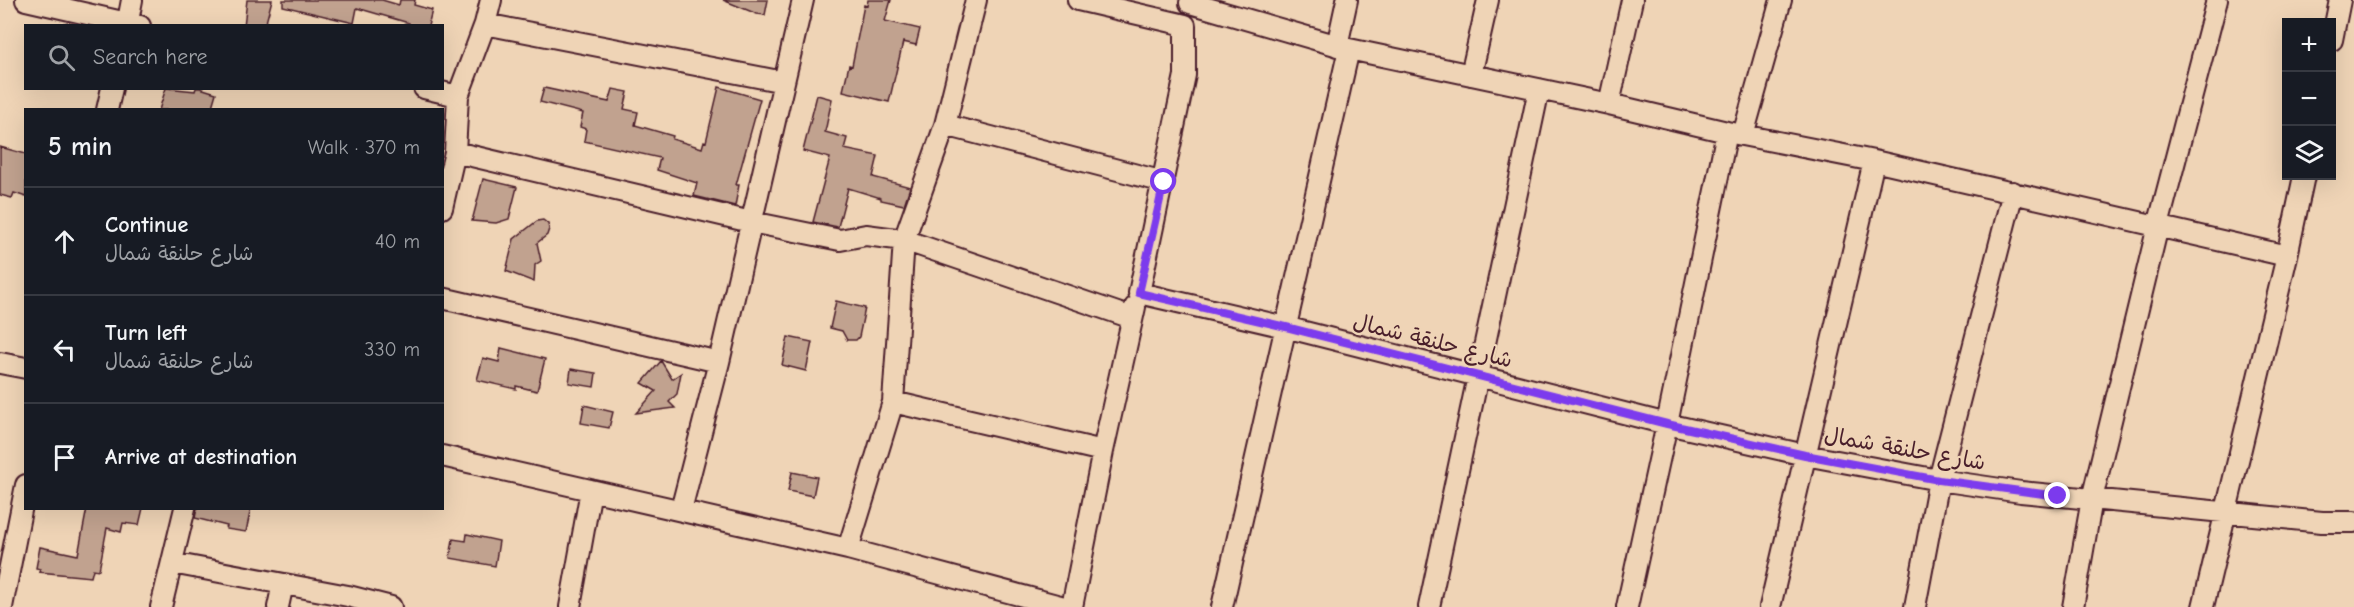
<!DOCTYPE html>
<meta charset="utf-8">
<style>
body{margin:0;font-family:"Comic Neue","Playpen Sans Arabic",sans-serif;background:#20242c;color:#f1f3f6}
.controls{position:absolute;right:18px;top:18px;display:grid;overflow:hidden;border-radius:0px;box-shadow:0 6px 24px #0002}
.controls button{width:54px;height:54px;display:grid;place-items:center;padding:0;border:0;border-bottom:2px solid #363941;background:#171b24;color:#f1f3f6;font:30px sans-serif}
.stop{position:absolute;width:18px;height:18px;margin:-14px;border:4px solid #7c3aed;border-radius:50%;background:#fff}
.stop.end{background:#7c3aed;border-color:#fff;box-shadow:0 2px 6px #0008}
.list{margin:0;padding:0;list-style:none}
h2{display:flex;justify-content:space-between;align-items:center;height:78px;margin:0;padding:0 24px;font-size:26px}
h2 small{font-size:20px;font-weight:400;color:#9ea1a6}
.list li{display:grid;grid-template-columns:39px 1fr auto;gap:18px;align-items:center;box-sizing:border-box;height:108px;padding:0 24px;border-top:2px solid #363941}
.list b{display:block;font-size:22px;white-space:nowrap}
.list p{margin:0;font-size:20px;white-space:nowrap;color:#9ea1a6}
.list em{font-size:20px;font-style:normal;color:#9ea1a6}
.icon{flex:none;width:33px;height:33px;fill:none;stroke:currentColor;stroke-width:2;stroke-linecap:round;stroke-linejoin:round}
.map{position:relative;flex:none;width:2354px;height:607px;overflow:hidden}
.search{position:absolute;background:#171b24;box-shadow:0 6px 24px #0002;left:24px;top:24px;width:420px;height:66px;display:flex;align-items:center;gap:15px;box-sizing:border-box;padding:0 21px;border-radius:0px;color:#9ea1a6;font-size:22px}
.panel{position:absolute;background:#171b24;box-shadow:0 6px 24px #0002;left:24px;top:108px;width:420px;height:402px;border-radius:0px}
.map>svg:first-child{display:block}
.building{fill:#c1a28f;stroke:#4a1f2b;stroke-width:1.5}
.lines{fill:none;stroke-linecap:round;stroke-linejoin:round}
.minor-casing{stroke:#4a1f2b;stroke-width:24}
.minor{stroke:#efd4b6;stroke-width:20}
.route{stroke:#7c3aed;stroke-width:8}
.labels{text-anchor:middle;stroke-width:4.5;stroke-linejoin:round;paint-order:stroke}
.street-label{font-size:22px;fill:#4a1f2b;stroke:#efd4b6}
</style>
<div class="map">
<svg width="2354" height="607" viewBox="0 0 2354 607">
<rect width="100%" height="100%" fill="#efd4b6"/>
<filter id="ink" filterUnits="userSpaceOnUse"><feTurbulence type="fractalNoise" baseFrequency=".0167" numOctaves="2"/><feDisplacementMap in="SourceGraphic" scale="12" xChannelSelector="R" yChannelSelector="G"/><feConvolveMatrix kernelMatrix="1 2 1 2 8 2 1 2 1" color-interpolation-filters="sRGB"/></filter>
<g filter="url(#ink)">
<path class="building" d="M247,0H272L265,26H244Z
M283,0H382L399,5L400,0H415L414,5L432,10L428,26H408L409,23L357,8L354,23L283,6Z
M723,0H768L765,15L757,14Z
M868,0H891L885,21L920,29L916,45L903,42L889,102L843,91L849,65L852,66L864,5L867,6Z
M719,87L760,99L736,185H739L735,206L694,196L697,183L657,170L660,158L584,141L586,129L580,127L583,113L540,102L544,88L609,102L613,89L628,92L624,109L638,112L635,125L673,136L672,139L702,148L704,141L706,142Z
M166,88L195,91L196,88H200L216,93L211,110H159Z
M817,95L832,99L825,132L847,138L844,149L878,156L873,177L910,187L904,205L881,200V198L848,188L838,227L813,222L830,158L803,151Z
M0,147L26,154V197L14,193L12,198L0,195Z
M483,179L517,187L509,219L496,223L472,221Z
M543,220L548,224L549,229L547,235L537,243L541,261L535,265L534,282L506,271L514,239L537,221Z
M836,301L865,308L859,337L856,340H847L842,331L830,328Z
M788,337L812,342L806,371L782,365Z
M501,348L545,359L537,391L516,386V389L477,380L483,358L499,362Z
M661,361L672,379L681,373L677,394L669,402L675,408L636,413L656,391L642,383Z
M571,369L596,373L594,387L569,383Z
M584,405L613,412L609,428L581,423Z
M792,472L817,477L813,496L788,491Z
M87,508H143L139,525L123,523L121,532L107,528L99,570L93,569L91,577L39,572L40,569L36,568L40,547L78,555Z
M197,508H251L246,532L226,529L227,526L195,518Z
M467,534L499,541L495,566L450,558L453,539L466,541Z"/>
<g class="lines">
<g class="minor-casing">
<path id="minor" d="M26,0L140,26
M1078,0L1185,25V75L1139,293L1285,327L1667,424L1805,455L1939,480L2021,492L2322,522H2354
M1190,3L1349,49L1609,104L1727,132L1874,161L2287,256
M485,24L784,82
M127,26L132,0
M2332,40L2340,0
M1337,46L1347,0
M1471,75L1488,0
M424,88L458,96
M1609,104L1632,0
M107,110L112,88
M945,125L1164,182
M1743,135L1781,0
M455,152L751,222L840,240L866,235L904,240L1132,318
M442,208L455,152L458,96L485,24L491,0
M442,298L719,362
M0,363L26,368
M893,402L1103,451
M442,456L848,549L1064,607
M681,510L719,362L803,0
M848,549L893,402L904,240L945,125L976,0
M172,563L348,596L391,607
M2,607L26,485
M161,607L185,508
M278,607L283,584
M570,607L591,490
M1072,607L1103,451L1135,307
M1222,607L1349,49
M1429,607L1539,89
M1627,607L1667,424L1727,132
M1770,607L1874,161
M1915,607L1939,480L2013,192
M2073,607L2092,499L2158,226L2217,0
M2203,607L2287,256L2304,176"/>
</g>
<use href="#minor" class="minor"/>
</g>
</g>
<g class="lines" filter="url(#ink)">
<path class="route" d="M1164,182L1139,293L1286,327L1667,424L1805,455L1939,480L2058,496"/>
</g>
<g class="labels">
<g class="street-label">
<text transform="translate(1433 340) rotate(14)" y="8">شارع حلنقة شمال</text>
<text transform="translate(1905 448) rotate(10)" y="8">شارع حلنقة شمال</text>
</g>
</g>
</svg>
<div class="controls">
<button>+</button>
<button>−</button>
<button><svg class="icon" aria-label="layers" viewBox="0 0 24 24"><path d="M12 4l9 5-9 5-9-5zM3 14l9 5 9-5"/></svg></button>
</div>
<div class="stop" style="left:1164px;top:182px"></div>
<div class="stop end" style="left:2058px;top:496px"></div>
<div class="search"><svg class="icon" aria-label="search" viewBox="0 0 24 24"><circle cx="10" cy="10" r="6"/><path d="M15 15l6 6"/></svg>Search here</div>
<section class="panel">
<h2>5 min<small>Walk · 370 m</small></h2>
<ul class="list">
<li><svg class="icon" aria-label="ahead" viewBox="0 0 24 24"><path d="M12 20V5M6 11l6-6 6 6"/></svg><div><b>Continue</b><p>شارع حلنقة شمال</p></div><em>40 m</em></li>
<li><svg class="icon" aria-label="left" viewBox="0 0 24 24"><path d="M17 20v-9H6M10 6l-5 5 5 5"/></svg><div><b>Turn left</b><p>شارع حلنقة شمال</p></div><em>330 m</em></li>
<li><svg class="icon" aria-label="arrive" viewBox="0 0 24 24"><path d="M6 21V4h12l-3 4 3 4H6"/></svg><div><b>Arrive at destination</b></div></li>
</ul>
</section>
</div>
